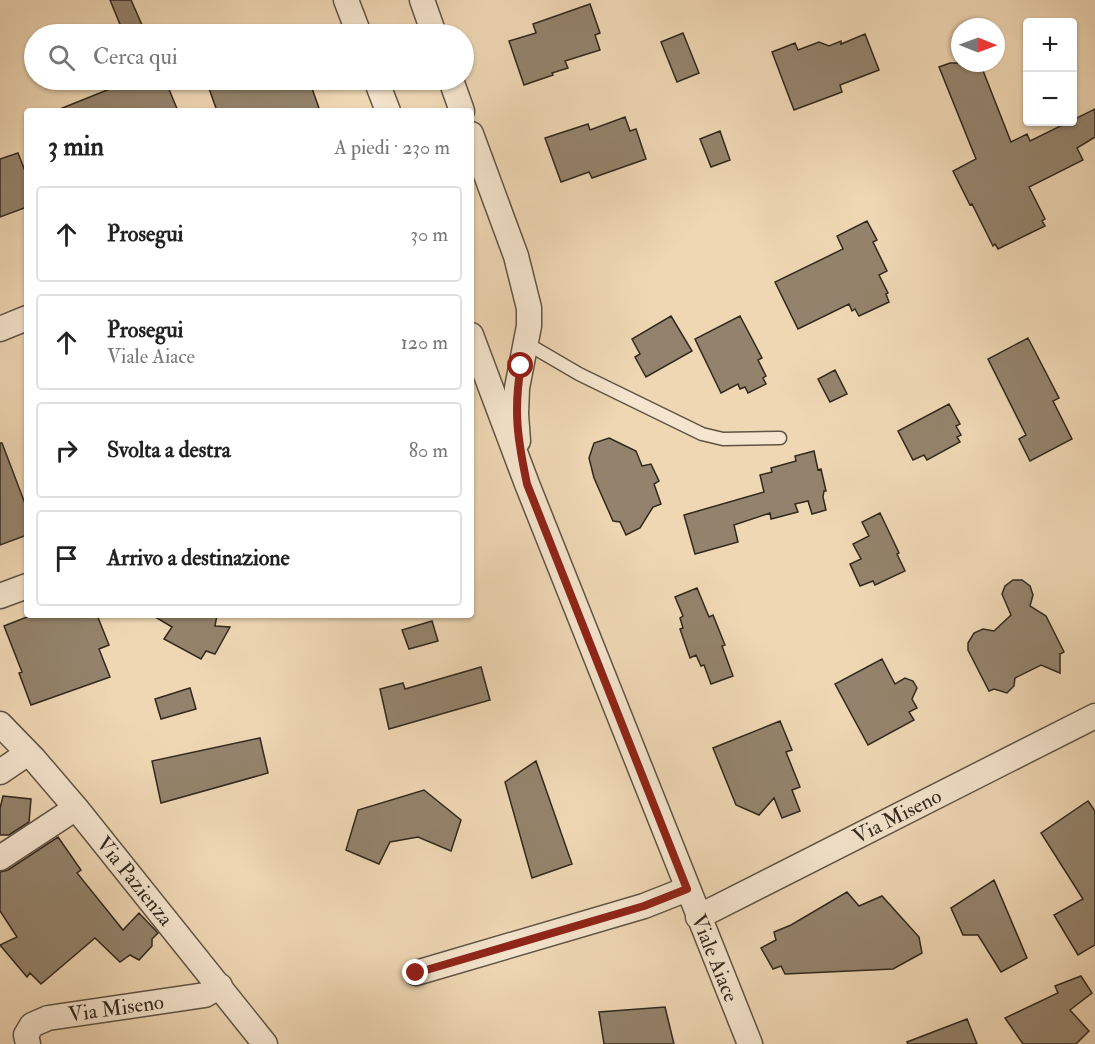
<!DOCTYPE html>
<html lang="it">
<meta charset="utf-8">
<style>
body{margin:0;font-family:"IM FELL Double Pica",serif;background:#f6f6f6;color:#222}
.controls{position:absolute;right:18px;top:18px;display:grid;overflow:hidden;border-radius:6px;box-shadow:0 2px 4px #0004}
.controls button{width:54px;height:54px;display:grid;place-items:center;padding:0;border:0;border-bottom:2px solid #e0e0e0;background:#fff;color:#222;font:30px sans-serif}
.compass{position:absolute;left:951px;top:18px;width:54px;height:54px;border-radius:50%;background:#fff;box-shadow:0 2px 4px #0004;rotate:91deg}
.stop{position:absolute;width:18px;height:18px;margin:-14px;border:4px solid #8f2418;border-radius:50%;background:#fff}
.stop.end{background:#8f2418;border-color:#fff;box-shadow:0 2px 6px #0008}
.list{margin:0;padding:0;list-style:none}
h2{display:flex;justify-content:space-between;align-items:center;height:78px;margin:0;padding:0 24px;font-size:26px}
h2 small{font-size:20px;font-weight:400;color:#767676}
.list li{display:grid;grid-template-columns:39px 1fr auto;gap:18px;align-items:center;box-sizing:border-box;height:96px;margin:0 12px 12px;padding:0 12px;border:2px solid #e0e0e0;border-radius:6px}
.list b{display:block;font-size:22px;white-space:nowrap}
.list p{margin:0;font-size:20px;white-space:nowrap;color:#767676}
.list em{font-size:20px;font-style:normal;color:#767676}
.icon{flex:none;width:33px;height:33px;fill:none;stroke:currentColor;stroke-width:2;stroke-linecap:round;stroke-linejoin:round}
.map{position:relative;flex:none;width:1095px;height:1044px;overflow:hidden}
.search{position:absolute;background:#fff;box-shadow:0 2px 4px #0004;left:24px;top:24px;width:450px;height:66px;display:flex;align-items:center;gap:15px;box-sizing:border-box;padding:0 21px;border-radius:33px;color:#767676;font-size:22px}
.panel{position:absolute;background:#fff;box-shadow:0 2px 4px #0004;left:24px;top:108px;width:450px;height:510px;border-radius:6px}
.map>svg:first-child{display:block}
.building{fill:#94836c;stroke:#31281e;stroke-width:1.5}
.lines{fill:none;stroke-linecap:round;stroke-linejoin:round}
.service-casing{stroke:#605444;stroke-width:15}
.minor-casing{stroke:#605444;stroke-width:27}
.service{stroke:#f5e5ce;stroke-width:12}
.minor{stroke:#f5e5ce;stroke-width:24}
.route{stroke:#8f2418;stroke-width:8}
.labels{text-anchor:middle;stroke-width:4.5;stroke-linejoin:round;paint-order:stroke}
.street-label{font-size:21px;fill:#31281e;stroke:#f5e5ce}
</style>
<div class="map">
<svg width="1095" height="1044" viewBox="0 0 1095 1044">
<rect width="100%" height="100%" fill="#efd7b4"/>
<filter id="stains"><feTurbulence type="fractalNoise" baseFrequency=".00333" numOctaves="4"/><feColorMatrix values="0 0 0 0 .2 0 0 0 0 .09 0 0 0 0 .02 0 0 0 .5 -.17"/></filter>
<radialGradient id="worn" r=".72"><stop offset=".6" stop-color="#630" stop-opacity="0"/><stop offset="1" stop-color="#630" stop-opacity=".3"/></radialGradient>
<path class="building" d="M110,0H131L146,34H124Z
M590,4L600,33L595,35L600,50L565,61L568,68L552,73L553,75L524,85L509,41L536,33L533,24Z
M683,33L699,73L677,82L661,42Z
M865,34L879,70L840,85L842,92L794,110L772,52L795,43L798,50L819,42L829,46L841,41V44Z
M950,63H980L1011,142L1027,134L1030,141L1095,109V137L1077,148L1083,160L1029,187L1045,219L1042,221L1045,226L998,249L995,244L993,246L972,204L970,205L953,171L976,159L939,67Z
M132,80H184L168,87L178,111H55Z
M206,80H309L320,111H217Z
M625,117L630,131L636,129L646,159L592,178L589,172L561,182L545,138L588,124L590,130Z
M720,131L730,160L711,167L700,139Z
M18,153L27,176V207L0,217V159Z
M867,221L877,240L873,242L887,271L879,275L888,293L886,294L889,302L859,316L855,309L852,311L849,304L798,329L775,282L843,249L837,236Z
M671,316L692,351L646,377L635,357L640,354L632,339Z
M740,316L762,358L758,360L766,376L763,378L766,384L748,393L745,387L740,389L738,384L721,393L695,339Z
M1028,338L1059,398L1053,401L1072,439L1030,461L1019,439L1026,435L988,359Z
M835,370L847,394L830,402L818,379Z
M949,404L960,424L956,426L961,435L957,437L960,442L927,460L924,455L913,460L898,431Z
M609,438L636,451L642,466L651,464L659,481L654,484L661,504L653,507L640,528L626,535L620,522L613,521L594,478L589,458L594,443Z
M0,443H2L27,509V535L0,545Z
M814,451L818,470L821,469L826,491H824L823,497L826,510L812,514L808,501L795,504L798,512L771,519L770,513L734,525L738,542L695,554L684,515L764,492L760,475L772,472L771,468L796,461L795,456Z
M880,513L899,553L897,554L905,571L875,585L873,581L860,586L850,564L861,559L853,544L869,536L862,522Z
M1013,580H1022L1030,586L1033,595L1030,606L1046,616L1064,652L1060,654V673L1041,665L1015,678L1014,686L1007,693L994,689L989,691L968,650V643L974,633L983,629L994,631L1011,615L1002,594L1005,586Z
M697,588L709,617L713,615L725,645L722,646L733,676L711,684L704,665L701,666L696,655L690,658L680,629L683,628L680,618L683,616L675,597Z
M32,615H97L109,645L99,649L110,677L31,705L19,673L22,672L4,626Z
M152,615H217L215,626L230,627L215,654L206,651L201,659L164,639L172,627Z
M432,621L438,641L409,649L402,630Z
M882,659L895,684L905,678L913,681L917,688L912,699L917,708L909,712L914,720L868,745L835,684Z
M481,667L490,700L389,729L380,689L403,683L405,689Z
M190,688L196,709L161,719L155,699Z
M780,721L792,750L786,752L800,787L792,790L800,811L782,818L774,798L759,815L736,805L713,748Z
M260,738L268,773L161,803L152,761Z
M536,761L572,864L532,878L505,782Z
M424,790L461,820L451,851L418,837L390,842L379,864L346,850L358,810Z
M3,796L31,799L29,822L9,835H0V808Z
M1088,801L1095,811V945L1078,955L1054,915L1083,899L1041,833Z
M58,837L81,870L77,873L123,930L139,913L158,933L152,939V946L139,960L130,955L120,962L95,938L41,984L30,973L27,977L0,945L17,937L0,911V872L8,870Z
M994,880L1027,958L1001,972L978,935H963L951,908Z
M847,892L859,906L882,896L919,937L922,953L893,969L785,974L781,966L773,969L761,948L776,940L774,932L791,925Z
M1081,976L1092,993L1070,1010L1089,1031L1076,1044H1023L1005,1018L1058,993L1055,986Z
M665,1007L674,1044H604L599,1012Z
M967,1019L977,1044H908L907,1042Z"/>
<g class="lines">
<g class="service-casing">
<path id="service" d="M526,343L579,374L702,434L723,439L780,438"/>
</g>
<g class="minor-casing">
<path id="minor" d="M346,0L359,34
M422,0L434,34
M376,80L388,111
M451,80L462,111
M471,134L516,256L529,308V326L517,388L516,414L518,441
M0,329L27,318
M471,335L527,484L750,1044
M0,596L27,586
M0,724L34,759L76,808L265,1044
M0,772L28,753
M0,858L76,808
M698,917L1095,716
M416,973L644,906L687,889
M28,1044L26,1035L32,1025L48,1018L205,995L220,986"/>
</g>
<use href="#service" class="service"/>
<use href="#minor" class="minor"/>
</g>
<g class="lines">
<path class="route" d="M416,973L644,906L687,889L527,484C518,441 513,411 521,366"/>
</g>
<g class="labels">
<g class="street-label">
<text transform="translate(897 816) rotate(-27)" y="7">Via Miseno</text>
<text transform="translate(135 881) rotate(51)" y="7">Via Pazienza</text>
<text transform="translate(715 958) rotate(68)" y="7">Viale Aiace</text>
<text transform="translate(116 1008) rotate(-8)" y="7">Via Miseno</text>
</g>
</g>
<rect width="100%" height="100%" filter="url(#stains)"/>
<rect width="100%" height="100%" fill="url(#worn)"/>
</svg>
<div class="controls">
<button>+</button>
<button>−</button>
</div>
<svg class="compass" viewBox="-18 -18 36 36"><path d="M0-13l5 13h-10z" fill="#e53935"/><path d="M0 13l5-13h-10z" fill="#767676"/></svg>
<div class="stop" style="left:521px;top:366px"></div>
<div class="stop end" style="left:416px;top:973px"></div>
<div class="search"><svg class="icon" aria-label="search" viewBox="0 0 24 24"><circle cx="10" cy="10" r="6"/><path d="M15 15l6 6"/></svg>Cerca qui</div>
<section class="panel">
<h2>3 min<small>A piedi · 230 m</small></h2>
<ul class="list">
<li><svg class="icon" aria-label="ahead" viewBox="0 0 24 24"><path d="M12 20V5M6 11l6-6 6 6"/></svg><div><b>Prosegui</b></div><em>30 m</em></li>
<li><svg class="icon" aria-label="ahead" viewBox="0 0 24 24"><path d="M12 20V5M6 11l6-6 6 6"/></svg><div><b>Prosegui</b><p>Viale Aiace</p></div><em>120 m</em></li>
<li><svg class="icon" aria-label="right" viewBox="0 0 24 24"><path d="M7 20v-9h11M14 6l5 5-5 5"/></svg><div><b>Svolta a destra</b></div><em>80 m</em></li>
<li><svg class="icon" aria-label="arrive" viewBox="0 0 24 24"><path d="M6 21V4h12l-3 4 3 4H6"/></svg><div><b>Arrivo a destinazione</b></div></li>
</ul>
</section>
</div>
